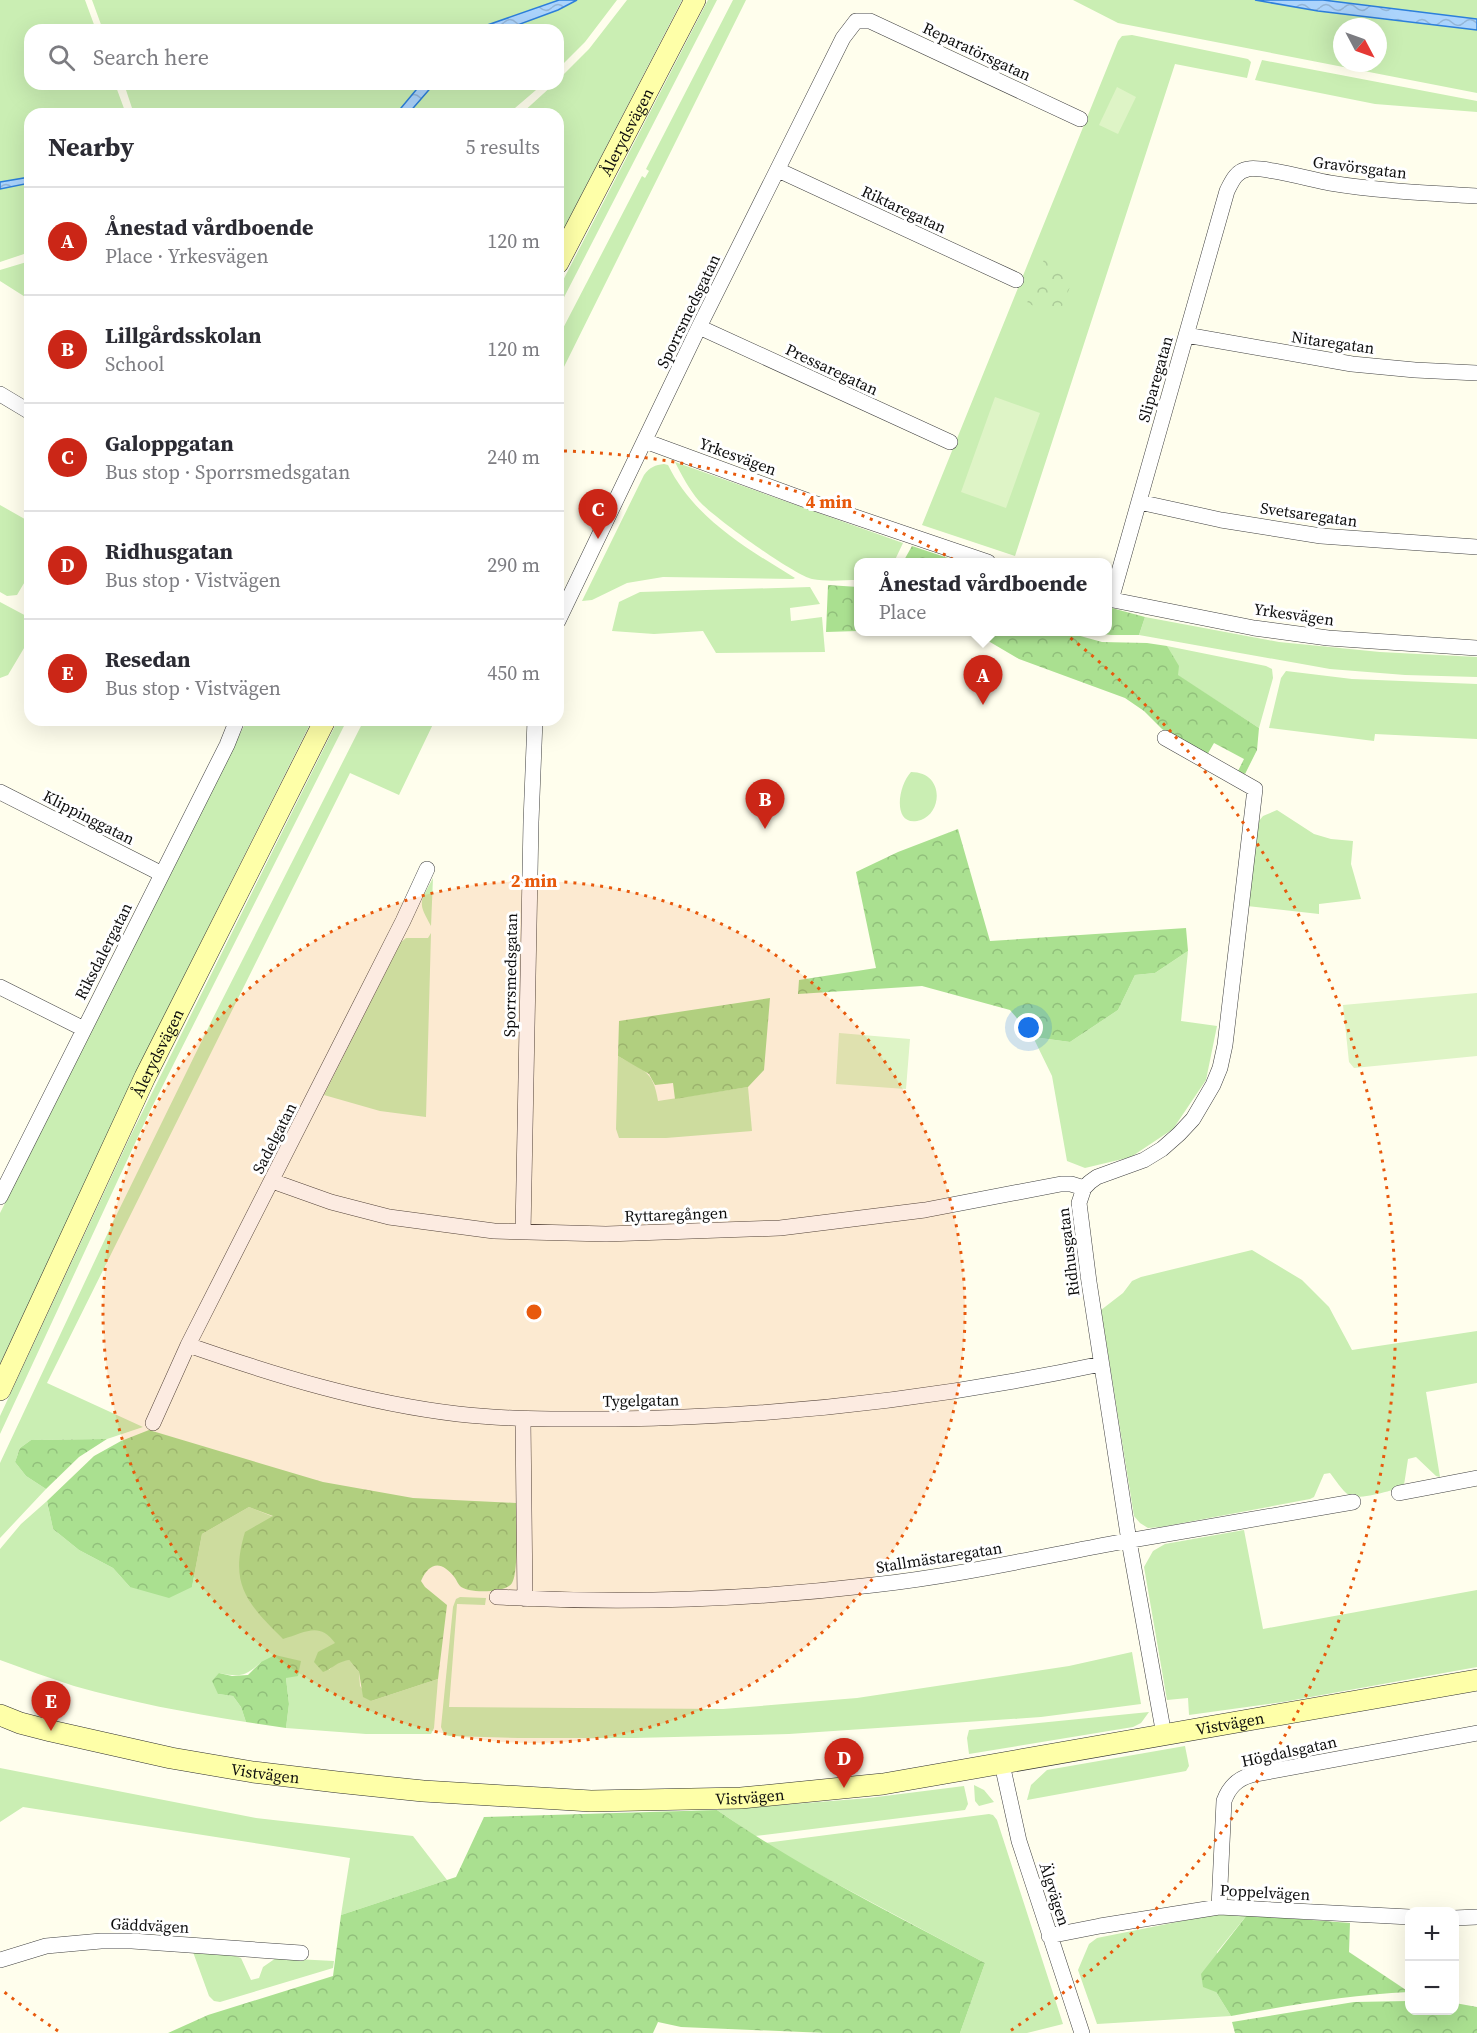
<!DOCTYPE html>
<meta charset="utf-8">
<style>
body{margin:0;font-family:"Source Serif 4",serif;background:#f2f2f3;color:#2b2b33}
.controls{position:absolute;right:18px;bottom:18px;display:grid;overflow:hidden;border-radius:12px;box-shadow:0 6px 24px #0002}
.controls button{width:54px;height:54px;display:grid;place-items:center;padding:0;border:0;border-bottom:2px solid #e1e1e2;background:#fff;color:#2b2b33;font:30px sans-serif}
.compass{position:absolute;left:1333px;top:18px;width:54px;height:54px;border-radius:50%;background:#fff;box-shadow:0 6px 24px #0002;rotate:131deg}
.you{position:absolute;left:1029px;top:1028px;width:21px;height:21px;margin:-15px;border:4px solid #fff;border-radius:50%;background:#1a73e8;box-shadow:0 0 0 9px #1a73e833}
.badge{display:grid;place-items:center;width:39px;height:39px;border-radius:50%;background:#cb2617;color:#fff;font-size:20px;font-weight:700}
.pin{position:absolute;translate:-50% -50px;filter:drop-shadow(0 2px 3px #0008)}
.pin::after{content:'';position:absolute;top:32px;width:21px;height:18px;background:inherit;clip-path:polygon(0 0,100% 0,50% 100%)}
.popup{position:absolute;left:854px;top:558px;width:258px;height:78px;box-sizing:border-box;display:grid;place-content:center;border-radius:12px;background:#fff;filter:drop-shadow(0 2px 4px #0005);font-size:20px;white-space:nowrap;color:#7c7c81}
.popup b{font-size:22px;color:#2b2b33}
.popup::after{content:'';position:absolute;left:50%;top:100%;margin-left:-12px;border:12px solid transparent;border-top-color:#fff}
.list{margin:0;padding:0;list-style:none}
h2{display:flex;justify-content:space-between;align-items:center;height:78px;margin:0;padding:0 24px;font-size:26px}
h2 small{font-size:20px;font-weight:400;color:#7c7c81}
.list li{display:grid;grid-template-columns:39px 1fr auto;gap:18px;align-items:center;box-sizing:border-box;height:108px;padding:0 24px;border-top:2px solid #e1e1e2}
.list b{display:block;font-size:22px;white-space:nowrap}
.list p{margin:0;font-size:20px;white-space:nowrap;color:#7c7c81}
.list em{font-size:20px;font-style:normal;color:#7c7c81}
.icon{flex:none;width:33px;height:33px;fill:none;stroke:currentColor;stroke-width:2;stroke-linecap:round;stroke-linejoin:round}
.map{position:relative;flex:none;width:1477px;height:2033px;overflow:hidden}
.search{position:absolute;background:#fff;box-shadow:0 6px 24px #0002;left:24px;top:24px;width:540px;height:66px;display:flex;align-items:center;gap:15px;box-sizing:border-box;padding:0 21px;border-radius:18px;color:#7c7c81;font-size:22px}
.panel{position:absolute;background:#fff;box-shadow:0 6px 24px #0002;left:24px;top:108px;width:540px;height:618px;border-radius:18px}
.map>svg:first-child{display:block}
.grass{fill:#caeeb3;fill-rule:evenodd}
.forest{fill:url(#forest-crowns)}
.park{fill:url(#park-crowns)}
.pitch{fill:#def4c6}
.water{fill:url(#water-waves);stroke:#2c7fdb;stroke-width:1.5}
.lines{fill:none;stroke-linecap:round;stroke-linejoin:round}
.street-casing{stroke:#404040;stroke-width:16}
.secondary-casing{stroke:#2f2f2f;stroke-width:22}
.street{stroke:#fff;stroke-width:15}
.secondary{stroke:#feffa8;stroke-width:21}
.ring{fill:none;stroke:#e8590c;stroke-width:3;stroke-dasharray:3 6}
.labels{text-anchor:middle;stroke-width:6;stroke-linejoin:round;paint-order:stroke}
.street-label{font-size:16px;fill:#0d0d0d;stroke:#fff}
.centre{fill:#e8590c;stroke:#fff;stroke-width:3}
.ring-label{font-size:18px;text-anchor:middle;font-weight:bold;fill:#e8590c;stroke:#fff;stroke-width:6;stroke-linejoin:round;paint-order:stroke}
</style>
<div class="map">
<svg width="1477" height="2033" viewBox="0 0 1477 2033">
<defs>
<pattern id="forest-crowns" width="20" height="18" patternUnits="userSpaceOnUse" patternTransform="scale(1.5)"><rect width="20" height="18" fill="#aae090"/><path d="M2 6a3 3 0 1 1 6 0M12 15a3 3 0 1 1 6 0" fill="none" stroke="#91bf7b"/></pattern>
<pattern id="park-crowns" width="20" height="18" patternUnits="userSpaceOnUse" patternTransform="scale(1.5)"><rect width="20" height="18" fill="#caeeb3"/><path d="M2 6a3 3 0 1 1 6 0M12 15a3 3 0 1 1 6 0" fill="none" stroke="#accb99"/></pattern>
<pattern id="water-waves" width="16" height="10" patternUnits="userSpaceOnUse" patternTransform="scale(1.5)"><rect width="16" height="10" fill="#acd4fc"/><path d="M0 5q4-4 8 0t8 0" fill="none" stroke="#93b5d7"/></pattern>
</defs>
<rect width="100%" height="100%" fill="#fffeed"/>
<path class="grass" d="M0,0H85L96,30H30V84H115L126,114H30V252L0,262Z
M92,0H617L585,42L558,69V30H103Z
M627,0H682L558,240V114H521L554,84H558V80L589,49Z
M708,0H717L558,309V290Z
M733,0H746L558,379V338L642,176L645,178L649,171L646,169Z
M1073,0H1477V93L1118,23ZM1342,27H1378V63H1342Z
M1132,35L1248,59L1251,62L1247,78L1175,64L1015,556L922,525L1118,41L1122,36Z
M1262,60L1477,101V112L1375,104L1255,80Z
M124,84H543L508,114H134Z
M30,261V300L0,281V270Z
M675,462L903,543L894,562H858V580C844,580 827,582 812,579C794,575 713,517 699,501C689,489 682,476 675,462Z
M664,464L668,465C694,518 746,548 795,578L793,579L663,577L627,583L592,600L582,601L644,475C650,467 655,465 664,464Z
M0,505L30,522V573L17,595L7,596L0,592Z
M810,587L820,604L790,608L791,621L822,617L825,652L716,653L703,631L654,634L612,631L619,602L640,592Z
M0,602L30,618V638L8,675L0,678Z
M1145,617L1279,642L1380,652L1477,657V677L1405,675L1330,669L1139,635Z
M1167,646L1266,666L1272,669L1273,678L1259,728L1177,675Z
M1286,671L1352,679L1477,684V739L1375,734L1374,741L1269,728L1281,678Z
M247,720H312L153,1038L0,1364V1213Z
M338,720H347L150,1111L0,1434V1416L130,1137Z
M364,720H435L399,795L350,773L47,1383L143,1427L107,1439L31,1440L20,1448L15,1462L26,1476L46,1489L0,1538V1463L113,1222L213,1018Z
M911,772C944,772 943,812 921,820C892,829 897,787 911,772Z
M1277,810L1314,834L1331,839L1353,841L1351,864L1361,899L1319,904V914L1247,906L1259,821L1263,816Z
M433,878L431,926C417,901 420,903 433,878Z
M431,933L426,1117L380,1111L324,1095L401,942L406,938H428Z
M1188,951L1181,1021L1217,1026L1206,1080L1173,1129L1131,1157L1085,1168L1067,1161L1052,1076L1033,1037L1070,1042L1118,1010L1135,975L1155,973Z
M618,1056C644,1071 653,1070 658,1101L748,1087L752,1131L666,1138H619L616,1129Z
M1252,1250L1302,1280L1329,1307L1352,1350L1477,1331V1383L1426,1392L1440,1477L1436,1476L1416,1457L1408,1459L1404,1485C1397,1490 1357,1501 1349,1495C1342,1491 1335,1479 1330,1473L1324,1474L1314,1497L1310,1499L1161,1527L1148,1528L1140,1523L1134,1516L1101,1310L1123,1293L1132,1281L1141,1277Z
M47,1501L53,1529L79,1550L113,1568L130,1587H192L202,1534L249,1507L274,1517L318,1629L328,1633L336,1643L329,1670L338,1661L349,1660L359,1672L360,1686L371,1701L438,1679L434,1728L431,1734H366L286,1728L289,1704L286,1678L261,1662C245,1677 240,1677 219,1673L218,1694L233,1696L241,1707L246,1722C188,1713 130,1702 74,1686C49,1678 25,1669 0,1660V1549L21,1524Z
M1244,1530L1263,1629L1477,1590V1667L1283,1702L1189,1715L1188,1698L1167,1700L1144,1567L1153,1551L1165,1544Z
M460,1597L486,1598L485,1605L457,1604L449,1707L723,1709L857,1698L1069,1666L1132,1652L1141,1704L1041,1717L789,1734L634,1738H519L449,1736L444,1734L441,1727L453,1607L456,1599Z
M1149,1712L1141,1723L1133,1727L969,1754L967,1738L969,1730Z
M1185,1746L1189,1766L1186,1771L1027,1800L1031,1785L1047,1770Z
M0,1768L256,1818L413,1836L447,1880L341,1915L350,1858L23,1807L0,1822Z
M974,1785L984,1790L994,1802L979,1806L975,1801Z
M964,1786L968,1804L965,1810L755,1836L717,1810L869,1798Z
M989,1814L993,1815L997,1820L1063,2024L1027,2033H960L985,1963L811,1870L765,1843Z
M1217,1914L1247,1915L1217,1952L1216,1992L1231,2016L1097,2024L1078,1970L1089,1944L1097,1938Z
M193,1952L235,1956L241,1958L251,1980L259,1978L263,1967L276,1958L334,1961L333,1968L220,2002L214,2001L209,1996Z"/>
<path class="forest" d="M912,546L960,562H903Z
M828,585L858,587V631L826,632Z
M1108,607L1145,617L1139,635H1111L1087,632H1108Z
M973,632H1066L1102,642L1147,643L1167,646L1179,666L1178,675L1259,728L1257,750L1245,774L1238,771L1244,759L1214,743L1207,755L1162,729L1144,711L1125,698L1019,659Z
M958,829L990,941L1186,928L1188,951L1155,973L1135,975L1118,1010L1070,1042L1033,1037L1010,1010L922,986L798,994L799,980L876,968L856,872L898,852Z
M770,998L764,1070L748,1087L675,1099L673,1083L655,1085L649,1074L618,1056L619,1021Z
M149,1430L323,1482L413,1498L516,1503C516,1519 519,1572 512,1583C506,1593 468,1594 460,1586C458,1584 457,1581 455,1578C442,1561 430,1561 421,1581L425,1587L447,1605L438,1679L371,1701L363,1697L359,1672L349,1660C336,1662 334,1668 323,1672L314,1662L318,1652L335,1643C319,1621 305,1633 283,1639C247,1603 229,1585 245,1532L273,1516L249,1507L202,1534L192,1587L169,1598L130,1587L113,1568L79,1550L53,1529L47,1501L94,1456L121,1441Z
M107,1439L79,1457L46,1489L26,1476L15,1462L20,1448L31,1440Z
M275,1655L301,1661L298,1676L286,1678L289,1704L286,1728L246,1722L241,1707L233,1696L218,1694L212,1681L219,1673L232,1676L248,1675L261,1662Z
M717,1810C802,1869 894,1914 985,1963L960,2033H826L681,2027L658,2022L653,2033H168L208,2015L333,1976L341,1915L456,1877L484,1817Z
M1247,1915L1350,1923L1349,1952L1409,1992C1349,1995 1291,2005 1231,2016L1216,1992L1203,1987L1201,1974Z
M1409,2001L1410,2010H1454L1455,2003L1477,2007V2033H1235L1232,2022L1354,2002Z"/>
<path class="park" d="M1045,257L1077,270L1058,316L1027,303Z"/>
<path class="pitch" d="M1117,87L1136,97L1118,134L1099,125Z
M995,397L1040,413L1006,508L961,492Z
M1477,993V1056L1354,1068L1349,1062L1343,1005Z
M839,1033L910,1039L906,1089L836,1084Z"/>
<path class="water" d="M559,0H577L558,10L504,30H473Z
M1255,0H1323L1477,19V30L1318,11Z
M421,84H434L408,114H396Z
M30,177V183L0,189V182Z"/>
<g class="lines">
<g class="street-casing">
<path id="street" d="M778,170L1016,280
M699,327L950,442
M1186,335L1352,364L1415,370L1477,373
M0,394L30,412
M645,441L814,503L988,562
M1139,502L1221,520L1321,536L1477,547
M1108,599L1254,628L1328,638L1477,648
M1111,600L1227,191C1232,181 1236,171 1248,169C1263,166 1312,180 1330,183C1378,191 1428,193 1477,196
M558,621L699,327L843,38L856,21H870L1080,119
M0,792L162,874
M0,987L84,1029
M272,1181L331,1202L389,1217L494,1231L606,1234L780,1228L925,1210L1061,1184H1071L1084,1188
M0,1197L227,745L237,720
M523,1232L531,822L535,720
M188,1345C277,1376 365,1403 458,1414C511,1420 563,1419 616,1419C779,1417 942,1398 1101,1364
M523,1420L525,1599
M153,1423L188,1345L403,921L427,869
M1399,1493L1477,1478
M497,1597C622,1604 748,1600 873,1585C955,1576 1035,1558 1115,1543C1194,1529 1274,1516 1353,1502
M1164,1735L1129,1541L1089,1282L1079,1203L1084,1188L1090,1182L1097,1177L1144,1160L1162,1149L1179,1134L1193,1119L1213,1085L1220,1068L1225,1045L1255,789L1165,738
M1002,1764L1019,1841L1082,2033
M1219,1907L1224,1801C1229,1787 1237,1779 1251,1775L1477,1733
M1454,1918L1477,1917
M1049,1936L1100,1926L1219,1907L1410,1917
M0,1960L46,1946L101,1941H132L301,1953"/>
</g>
<g class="secondary-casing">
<g id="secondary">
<path id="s1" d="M558,263L695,0"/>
<path id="s2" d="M0,1390L145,1077L325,720"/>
<path id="s3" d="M0,1715L20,1723L51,1731L171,1758L253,1772L337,1782L423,1791L591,1801L741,1798L883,1784L1477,1680"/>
</g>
</g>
<use href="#street" class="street"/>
<use href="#secondary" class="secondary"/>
</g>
<circle cx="534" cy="1312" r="431" fill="#e8590c" fill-opacity=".12"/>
<g class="ring">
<circle cx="534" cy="1312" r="431"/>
<path d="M58 2031A862 862 0 0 1 3 1991M564 451A862 862 0 0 1 1010 2031"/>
</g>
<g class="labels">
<g class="street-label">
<text transform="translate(977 51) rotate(25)" y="6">Reparatörsgatan</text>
<text dy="6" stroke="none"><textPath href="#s1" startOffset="148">Ålerydsvägen</textPath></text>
<text transform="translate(1360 167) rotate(7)" y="6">Gravörsgatan</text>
<text transform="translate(904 209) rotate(25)" y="6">Riktaregatan</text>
<text transform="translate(688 311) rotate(-64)" y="6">Sporrsmedsgatan</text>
<text transform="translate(1333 342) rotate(8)" y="6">Nitaregatan</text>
<text transform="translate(832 369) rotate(25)" y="6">Pressaregatan</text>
<text transform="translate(1155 379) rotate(-74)" y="6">Sliparegatan</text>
<text transform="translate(738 456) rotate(20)" y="6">Yrkesvägen</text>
<text transform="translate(1309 514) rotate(8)" y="6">Svetsaregatan</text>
<text transform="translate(1294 614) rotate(8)" y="6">Yrkesvägen</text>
<text transform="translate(89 817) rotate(27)" y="6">Klippinggatan</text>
<text transform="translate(103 951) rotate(-63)" y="6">Riksdalergatan</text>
<text transform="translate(510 975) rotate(-89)" y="6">Sporrsmedsgatan</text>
<text dy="6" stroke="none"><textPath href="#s2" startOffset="372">Ålerydsvägen</textPath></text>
<text transform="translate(274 1138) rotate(-63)" y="6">Sadelgatan</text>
<text transform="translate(676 1214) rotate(-2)" y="6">Ryttaregången</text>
<text transform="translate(1068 1252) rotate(-97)" y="6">Ridhusgatan</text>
<text transform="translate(641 1400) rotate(-1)" y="6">Tygelgatan</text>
<text transform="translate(939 1557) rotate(-9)" y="6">Stallmästaregatan</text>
<text dy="6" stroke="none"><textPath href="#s3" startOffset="1244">Vistvägen</textPath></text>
<text transform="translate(1289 1751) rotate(-12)" y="6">Högdalsgatan</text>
<text dy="6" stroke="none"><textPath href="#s3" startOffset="272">Vistvägen</textPath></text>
<text dy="6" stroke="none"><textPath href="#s3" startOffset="758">Vistvägen</textPath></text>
<text transform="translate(1265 1892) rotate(3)" y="6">Poppelvägen</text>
<text transform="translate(1055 1894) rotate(72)" y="6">Älgvägen</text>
<text transform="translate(150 1925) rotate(3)" y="6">Gäddvägen</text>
</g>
</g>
<circle cx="534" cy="1312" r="9" class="centre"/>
<g class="ring-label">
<text x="829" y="508">4 min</text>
<text x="534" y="887">2 min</text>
</g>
</svg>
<div class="controls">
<button>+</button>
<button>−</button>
</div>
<svg class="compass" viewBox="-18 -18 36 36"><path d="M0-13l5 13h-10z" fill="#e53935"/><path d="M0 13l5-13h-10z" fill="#7c7c81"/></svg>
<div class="you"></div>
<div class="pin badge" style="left:983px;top:705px">A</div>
<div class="popup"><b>Ånestad vårdboende</b>Place</div>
<div class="pin badge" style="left:765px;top:829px">B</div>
<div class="pin badge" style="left:598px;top:539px">C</div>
<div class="pin badge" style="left:844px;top:1788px">D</div>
<div class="pin badge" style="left:51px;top:1731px">E</div>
<div class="search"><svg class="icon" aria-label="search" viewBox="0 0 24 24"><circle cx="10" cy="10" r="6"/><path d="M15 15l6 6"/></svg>Search here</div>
<section class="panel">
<h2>Nearby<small>5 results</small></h2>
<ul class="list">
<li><span class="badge">A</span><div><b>Ånestad vårdboende</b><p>Place · Yrkesvägen</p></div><em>120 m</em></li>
<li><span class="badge">B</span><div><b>Lillgårdsskolan</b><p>School</p></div><em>120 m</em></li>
<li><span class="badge">C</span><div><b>Galoppgatan</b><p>Bus stop · Sporrsmedsgatan</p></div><em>240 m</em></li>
<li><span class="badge">D</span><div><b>Ridhusgatan</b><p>Bus stop · Vistvägen</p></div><em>290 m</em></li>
<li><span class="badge">E</span><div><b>Resedan</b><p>Bus stop · Vistvägen</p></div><em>450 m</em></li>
</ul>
</section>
</div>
